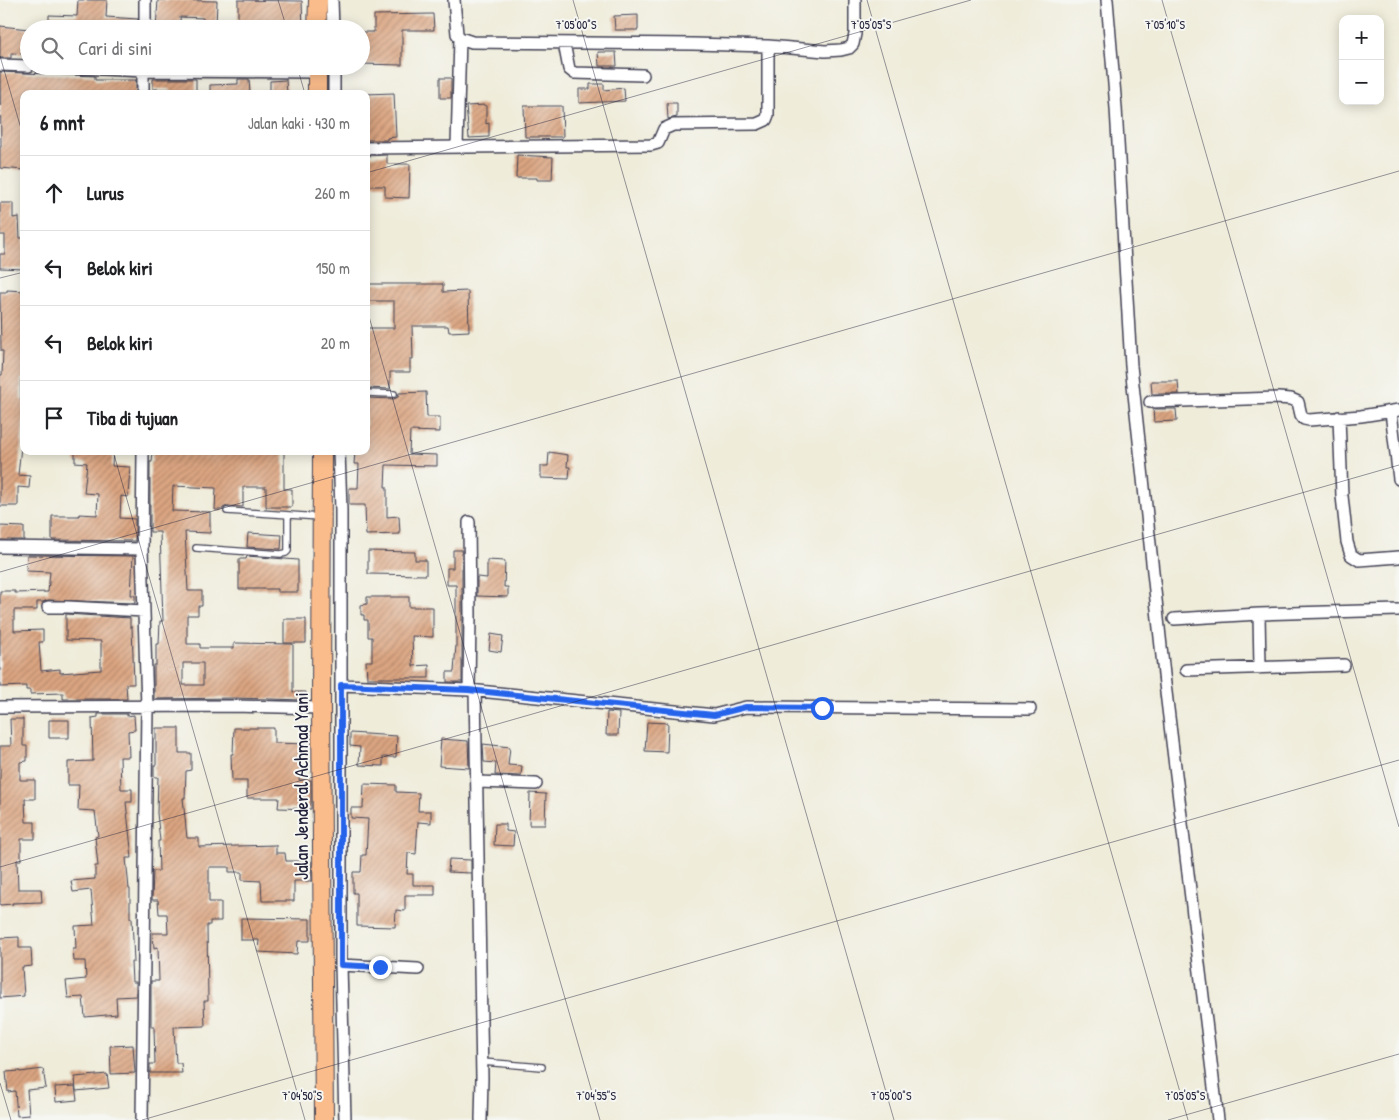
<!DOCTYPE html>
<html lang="id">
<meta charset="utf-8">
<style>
body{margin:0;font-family:"Patrick Hand",sans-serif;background:#f2f2f2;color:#202124}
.controls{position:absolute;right:15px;top:15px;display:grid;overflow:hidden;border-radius:10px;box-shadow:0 2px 12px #0003}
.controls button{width:45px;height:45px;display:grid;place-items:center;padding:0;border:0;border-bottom:1px solid #e0e0e0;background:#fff;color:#202124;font:25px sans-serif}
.stop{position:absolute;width:15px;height:15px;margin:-11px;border:4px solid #2563eb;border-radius:50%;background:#fff}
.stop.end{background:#2563eb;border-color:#fff;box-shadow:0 1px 5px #0008}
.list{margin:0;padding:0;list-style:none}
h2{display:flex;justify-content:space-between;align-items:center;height:65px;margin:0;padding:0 20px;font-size:21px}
h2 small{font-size:16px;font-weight:400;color:#757577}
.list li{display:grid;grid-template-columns:32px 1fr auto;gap:15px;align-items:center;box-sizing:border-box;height:75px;padding:0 20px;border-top:1px solid #e0e0e0}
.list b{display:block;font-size:19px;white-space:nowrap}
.list em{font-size:16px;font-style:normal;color:#757577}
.icon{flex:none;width:28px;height:28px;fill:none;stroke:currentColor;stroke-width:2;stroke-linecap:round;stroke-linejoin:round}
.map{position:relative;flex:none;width:1399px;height:1120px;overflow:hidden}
.search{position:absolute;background:#fff;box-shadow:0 2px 12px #0003;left:20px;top:20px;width:350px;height:55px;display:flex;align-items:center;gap:12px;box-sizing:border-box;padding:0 18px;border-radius:28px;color:#757577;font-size:19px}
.panel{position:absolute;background:#fff;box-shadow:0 2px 12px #0003;left:20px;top:90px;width:350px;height:365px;border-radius:10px}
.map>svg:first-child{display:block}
.building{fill:url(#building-hatch);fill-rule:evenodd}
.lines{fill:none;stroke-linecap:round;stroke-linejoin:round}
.service-casing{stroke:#414053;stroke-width:8}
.minor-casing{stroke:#414053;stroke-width:14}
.primary-casing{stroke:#414053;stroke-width:20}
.service{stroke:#fff;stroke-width:5.5}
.minor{stroke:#fff;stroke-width:11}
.primary{stroke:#fabc8b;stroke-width:18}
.route{stroke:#2563eb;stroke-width:6}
.ticks{fill:none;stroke:#22223b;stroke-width:1;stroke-opacity:0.45}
.labels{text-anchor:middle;stroke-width:4;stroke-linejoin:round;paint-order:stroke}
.street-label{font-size:19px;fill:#22223b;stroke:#f6f6f2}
.ticks-label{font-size:12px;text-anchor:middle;fill:#22223b;stroke:#f6f6f2;stroke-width:4;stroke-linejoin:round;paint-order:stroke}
</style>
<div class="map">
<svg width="1399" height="1120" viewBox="0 0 1399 1120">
<defs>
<pattern id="building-hatch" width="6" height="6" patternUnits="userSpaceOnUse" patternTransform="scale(1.25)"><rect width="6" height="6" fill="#dba581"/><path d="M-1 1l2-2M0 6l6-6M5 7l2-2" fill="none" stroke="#b1866b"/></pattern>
</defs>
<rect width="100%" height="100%" fill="#f6f6f2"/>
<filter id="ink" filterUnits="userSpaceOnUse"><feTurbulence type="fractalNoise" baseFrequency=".02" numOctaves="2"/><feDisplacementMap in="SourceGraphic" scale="10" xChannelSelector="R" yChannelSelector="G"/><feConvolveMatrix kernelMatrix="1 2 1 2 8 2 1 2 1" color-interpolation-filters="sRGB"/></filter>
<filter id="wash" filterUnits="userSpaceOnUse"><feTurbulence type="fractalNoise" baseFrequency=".0096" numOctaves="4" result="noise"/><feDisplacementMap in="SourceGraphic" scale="20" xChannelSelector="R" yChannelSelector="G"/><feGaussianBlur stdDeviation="1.12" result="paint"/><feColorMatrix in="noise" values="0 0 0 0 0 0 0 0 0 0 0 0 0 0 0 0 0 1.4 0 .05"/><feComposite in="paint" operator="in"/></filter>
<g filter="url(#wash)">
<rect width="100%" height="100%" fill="#efecda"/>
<g id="blocks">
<path class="building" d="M78,0H107L106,17L138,19V29H49V15L77,16Z
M158,0L217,1L216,27L202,26L203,18L180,17L181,29H156Z
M238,0L302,1L303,29H238Z
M433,14L434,30H402V65L361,64V32H374V15Z
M638,15V30H615L614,16Z
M0,26L29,29L28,54L11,53V58H0Z
M598,52H616L617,66H599Z
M0,72L95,76V80H136V94H24V170L0,168V147H1Z
M440,78H451V98H440Z
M153,79H196V94H172V91H170V89H153Z
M238,79H249L250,94H210V85L238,84Z
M286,80L287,94H270V81Z
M590,84H604V90L624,88L625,101L579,103V89H590Z
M394,93L396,137L387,138V140H366V94Z
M667,103H677V117L668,119Z
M486,105V124L489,123V137L469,138L466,106Z
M524,106H562L563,137H525Z
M387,155V164H410L409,198L385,197V186H366V156Z
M517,155L553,157L552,180H537V178H516Z
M0,203H13V218L19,217L20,238H24V269L0,268V254H5V235H0Z
M366,284H443V292L468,291L469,331L449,332L448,326H412L413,359H410V372H390V389L366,388V328H394V301H366Z
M7,290L24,291V379H21V400H24V418L18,475L30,476L29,488L18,487V506H0V375H2L3,351H1L0,292H7Z
M1151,381H1178L1179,394H1152Z
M426,392L427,417H440V432L410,431L409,454L437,455V466L386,465L385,487H387V517L399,516L400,534L366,535L365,505H349V488H358L359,464H354L355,452L366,451V398L394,399L398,397L399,393Z
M1153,409H1176L1177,421L1154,422Z
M75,451H113L112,466L130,467L128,497L121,496L120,518L135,519V541L52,540V516H79V514L97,515L98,494L84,493L87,463L75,462Z
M153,451H284V489H292V507H266V487H243V507L227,506L223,508L222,510H215L216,488L173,486L172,511L210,512V533L185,532L188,591H202V606H198V615H187V644H200V648H234V643L293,644V692H306V700L234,698L154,699V665H156V644H159L160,621H163L160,532H150V462H152ZM183,663H203V685H183Z
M549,452L568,455L567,467H570L569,479L541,478V466H548Z
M0,526L24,527V540H0Z
M248,533L282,535L281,549L247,547Z
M453,550H462V682H447V672H454L456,645V585H447V568H453Z
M368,551L415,552V560H426V575L368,574Z
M27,555L133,556L131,595H135V603L48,600L43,602H37V610H14V631L43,630V642H39L41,671L60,669V673L101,670V641L66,640V614L130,618V627H132L134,684H126L127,699H63V693L30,694V690H26V686L0,687V591H15V593L48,592L50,572L26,571Z
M247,556L298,560V592H277V589H239V559H246Z
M487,560L505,561L504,587H508V597L477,596V577L487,578Z
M367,597H409V607H433V637L412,636L413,666L429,665V678H367L366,661H372V637H368V620H364V615H361V605L367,604Z
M284,619H306V643H284Z
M491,634L503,636L501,652L489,650Z
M607,712L619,713L618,735H606Z
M98,714H127V716L134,715L135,730L128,731L129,757H120L121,789H132V802H126L132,858H126L129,889H130V918H132L134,962H131L132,982H136V996L116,997L117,1014L85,1017L83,997L68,998L66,981L86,979L85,961H74L73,949H76L75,926L94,925L91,890L73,892L71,881L95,879V866H98L95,837L98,836L95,811L78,810L79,785H68V762L93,761L92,718L98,717Z
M10,719H23V746H27V761L20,762V780H35V799H25L26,822H35V839H21V860H17L18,889H41L42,902L12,903L13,904L0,905V746H11Z
M49,720H69V738H49Z
M647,722L668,723L667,752L645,751Z
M156,728H179V753H191V770L186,771L185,798H183L187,838H199V847L276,845V853H285L286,861H311L312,881H294V901H262L261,881L242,880V872H229V867H209V902H221V921H210V925H207L208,1001H204L205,1026L174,1027L176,1063H181L182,1073H150V1064H155L154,1027H151V981H159L158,947L154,948L153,933H168L167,914H159L158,900H152L153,871H159L158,841H160L157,813L158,777H154V765H156Z
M234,728H274V743L308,744V754H301L299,780H311V809L278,808L279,798H247V781H232L231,754H233Z
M350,733L397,736L396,757H383V766L359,765L360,747L350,746Z
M441,739L468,741L469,768L439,766Z
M483,744L510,747L508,765L522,766L521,776L495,775L496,763L484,762Z
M364,784L396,785V792L419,793L418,811H431V823L418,822L416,854L408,853L407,874H413V885H435V895H405V911L396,910L395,927L357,926V893H353V872H361L362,855H366L368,819L351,818V808H363Z
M530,793L546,794L545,825H529Z
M495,824H506V831L514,832L513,846L494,845Z
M449,859L471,860V873L448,872Z
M241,918L310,919V941H298L297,954L258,952L259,940H241Z
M19,937V948H31L32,966L22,967L24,996L0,998V938Z
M133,1045L135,1073L111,1074L110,1046Z
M43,1069L46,1088L27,1090L29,1115L17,1116L15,1091L8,1092L6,1072L20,1071V1072Z
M107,1074L109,1088L76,1091L75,1077Z
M75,1086L77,1100L56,1102L55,1087Z"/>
</g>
</g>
<g filter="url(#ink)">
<use href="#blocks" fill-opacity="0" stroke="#414053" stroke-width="1"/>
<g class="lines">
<g class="service-casing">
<path id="service" d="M366,393L394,394
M227,511L320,517
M196,548L281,554L286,553L288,551V516
M482,1062L542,1067"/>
</g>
<g class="minor-casing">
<path id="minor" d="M332,0L333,29
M454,0L457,34L460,38L472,42L693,44L768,46L825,51L841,50L849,48L853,44L855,34V0
M1107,0L1116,108L1131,366L1165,684L1218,1120
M145,29V0
M564,43L569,69L574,73L643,75
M0,65L29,66
M39,66L143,71L316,72
M143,66V94
M334,66V94
M457,146L460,38
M366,148L651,145L658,143L664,129L673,125L757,124L766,120L768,115V46
M1150,402L1278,398L1291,399L1298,402L1301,415L1304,419L1309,420L1361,416L1399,410
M1391,412L1399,479
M1339,417L1342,496L1347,542L1351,555L1359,560L1399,557
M339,451L341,510V965L345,1120
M0,547L142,549
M48,607H68L144,611
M1259,614L1260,668
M1174,619L1259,614L1399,610
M1186,670L1344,665
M341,685L469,690L714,715L746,707L1030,709
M469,690L470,615L469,522
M475,691L482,1078L481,1120
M0,707L234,706L321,708
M477,782L536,784
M341,965L418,969
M142,1120L147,707L142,549L143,451"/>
</g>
<g class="primary-casing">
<path id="primary" d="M317,29L318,0
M317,66V94
M322,451L321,708L324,1120"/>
</g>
<use href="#service" class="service"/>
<use href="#minor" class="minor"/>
<use href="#primary" class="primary"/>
</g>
</g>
<g class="lines" filter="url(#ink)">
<path class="route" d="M380,967L341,965V685L468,690L714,715L746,707L822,708"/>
</g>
<path class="ticks" d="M278,0L287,29M573,0L894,1120M867,0L1188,1120M1162,0L1399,827M0,56L24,139M297,66L305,94M366,173L971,0M0,278L24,272M366,306L600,1120M113,451L305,1120M0,572L1399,171M0,867L1399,465M0,1083L11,1120M142,1120L1399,760M1168,1120L1399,1054"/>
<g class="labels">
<g class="street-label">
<text transform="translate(301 786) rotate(-90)" y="7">Jalan Jenderal Achmad Yani</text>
</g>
</g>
<g class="ticks-label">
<text x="576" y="29">7°05'00"S</text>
<text x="871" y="29">7°05'05"S</text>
<text x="1165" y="29">7°05'10"S</text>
<text x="302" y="1100">7°04'50"S</text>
<text x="596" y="1100">7°04'55"S</text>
<text x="891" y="1100">7°05'00"S</text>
<text x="1185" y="1100">7°05'05"S</text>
</g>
</svg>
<div class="controls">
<button>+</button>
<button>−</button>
</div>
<div class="stop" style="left:822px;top:708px"></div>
<div class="stop end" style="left:380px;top:967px"></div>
<div class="search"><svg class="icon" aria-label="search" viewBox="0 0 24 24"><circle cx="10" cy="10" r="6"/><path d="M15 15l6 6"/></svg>Cari di sini</div>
<section class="panel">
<h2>6 mnt<small>Jalan kaki · 430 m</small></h2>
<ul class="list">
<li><svg class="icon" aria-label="ahead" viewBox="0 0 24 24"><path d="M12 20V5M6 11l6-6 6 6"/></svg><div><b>Lurus</b></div><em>260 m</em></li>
<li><svg class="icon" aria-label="left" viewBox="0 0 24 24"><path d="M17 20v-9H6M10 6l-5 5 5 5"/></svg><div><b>Belok kiri</b></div><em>150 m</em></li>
<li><svg class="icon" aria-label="left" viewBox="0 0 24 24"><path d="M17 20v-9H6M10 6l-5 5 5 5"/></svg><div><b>Belok kiri</b></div><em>20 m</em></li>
<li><svg class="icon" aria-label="arrive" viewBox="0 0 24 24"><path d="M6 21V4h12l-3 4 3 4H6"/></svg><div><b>Tiba di tujuan</b></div></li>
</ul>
</section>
</div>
